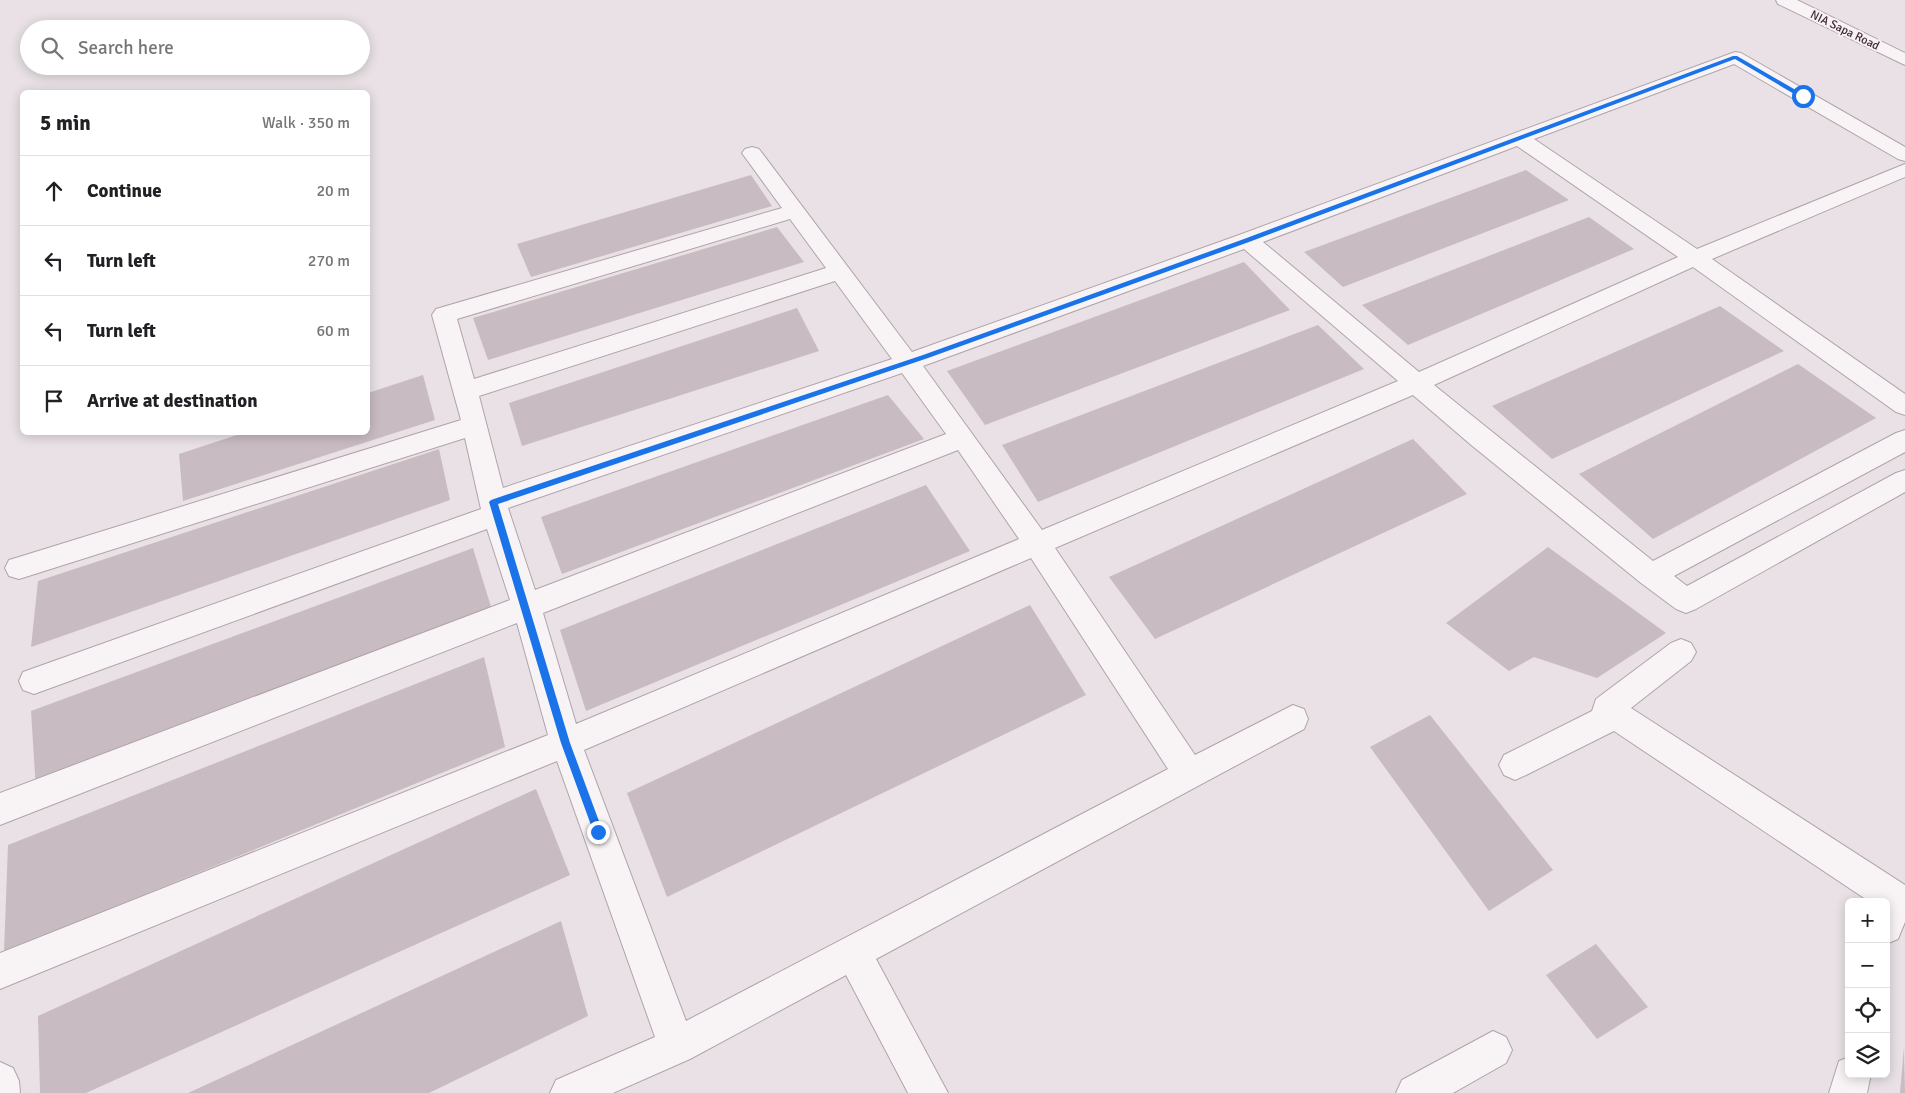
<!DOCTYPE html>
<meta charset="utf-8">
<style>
body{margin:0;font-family:Signika,sans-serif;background:#f2f2f2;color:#202124}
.controls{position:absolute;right:15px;bottom:15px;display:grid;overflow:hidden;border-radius:8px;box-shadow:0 2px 12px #0003}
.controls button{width:45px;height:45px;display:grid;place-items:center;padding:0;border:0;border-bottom:1px solid #e0e0e0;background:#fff;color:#202124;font:25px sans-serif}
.stop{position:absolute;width:15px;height:15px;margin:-11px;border:4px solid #1a73e8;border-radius:50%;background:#fff}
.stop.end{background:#1a73e8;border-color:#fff;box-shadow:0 1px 5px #0008}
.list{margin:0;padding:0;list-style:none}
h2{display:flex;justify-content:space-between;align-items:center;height:65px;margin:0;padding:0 20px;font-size:21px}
h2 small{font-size:16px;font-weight:400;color:#757577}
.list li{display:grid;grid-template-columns:32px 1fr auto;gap:15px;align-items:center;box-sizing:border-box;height:70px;padding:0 20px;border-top:1px solid #e0e0e0}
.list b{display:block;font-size:19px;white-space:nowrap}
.list em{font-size:16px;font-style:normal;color:#757577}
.icon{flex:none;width:28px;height:28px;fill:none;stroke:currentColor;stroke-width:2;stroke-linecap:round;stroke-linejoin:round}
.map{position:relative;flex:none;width:1905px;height:1093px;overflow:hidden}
.search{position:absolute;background:#fff;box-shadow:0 2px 12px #0003;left:20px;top:20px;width:350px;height:55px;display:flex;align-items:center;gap:12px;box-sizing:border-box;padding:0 18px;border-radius:28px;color:#757577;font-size:19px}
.panel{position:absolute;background:#fff;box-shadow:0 2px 12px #0003;left:20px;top:90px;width:350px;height:345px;border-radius:8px}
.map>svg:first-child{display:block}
.building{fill:#c9bbc2}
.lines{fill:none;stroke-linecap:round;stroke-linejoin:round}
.minor-casing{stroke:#b0a3a9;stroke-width:2}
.minor{fill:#f8f4f6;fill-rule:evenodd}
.route{fill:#1a73e8}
.labels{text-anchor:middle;stroke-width:4;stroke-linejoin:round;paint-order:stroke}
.far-street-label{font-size:12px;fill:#412a35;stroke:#f7f1f4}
</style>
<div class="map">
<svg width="1905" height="1093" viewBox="0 0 1905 1093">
<rect width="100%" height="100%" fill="#e9e1e5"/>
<path class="building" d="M1526,170L1569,200L1343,287L1304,252Z
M751,175L772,206L531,277L517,244Z
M1589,217L1634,249L1408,345L1362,305Z
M777,227L804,262L488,360L473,318Z
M1244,262L1290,310L985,425L947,371Z
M1720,306L1784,351L1552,459L1492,406Z
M797,308L819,351L522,446L509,403Z
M1318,325L1364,369L1038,502L1002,445Z
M1798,364L1876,418L1653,539L1579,474Z
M423,375L435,420L183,501L179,454L246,432H368V393Z
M888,395L924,439L562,574L541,517Z
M1413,439L1467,494L1155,639L1109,577Z
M439,449L450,500L31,647L38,581Z
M926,485L970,551L586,711L560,630Z
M1548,547L1666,633L1597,678L1534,657L1509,671L1446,623Z
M473,548L491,607L36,790L31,711Z
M1030,605L1086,695L667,897L627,793Z
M484,657L505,747L4,952L8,845Z
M1430,715L1553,870L1489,911L1370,747Z
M536,789L570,875L86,1093H40L38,1016Z
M561,921L588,1016L429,1093H188Z
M1596,944L1648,1007L1597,1039L1546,975Z
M1904,1047L1905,1093H1900Z"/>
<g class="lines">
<g class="minor-casing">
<path id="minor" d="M1776,0H1797L1905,53V65L1778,4Z
M1735,52L1741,53L1905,147V161L1898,159L1734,64L1534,139L1697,249L1905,164V177L1712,259L1905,394V415L1896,412L1693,267L1434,385L1653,561L1896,433L1905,430V452L1674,576L1687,586L1896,473L1905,470V492L1696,609L1686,613L1676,609L1641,583L1470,444L1413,395L1055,548L1195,755L1293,705L1304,709L1308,719L1304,729L876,959L948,1093H908L846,975L690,1059L613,1093H550L556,1080L655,1037L557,761L0,989V953L548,735L517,623L0,825V793L510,600L487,529L34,694L23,690L19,681L23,672L481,509L465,438L19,579L9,576L5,568L9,560L19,557L461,420L432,315L436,309L782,208L742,153L745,149L752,147L759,149L912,352L1239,235ZM1517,146L1678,257L1419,372L1263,242ZM790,219L826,268L474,379L457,319ZM1244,249L1398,381L1042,530L923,366ZM835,281L892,359L503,488L479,396ZM902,373L946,434L535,590L508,508ZM958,450L1019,539L576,724L543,613ZM1031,558L1168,769L686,1021L584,750Z
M1681,639L1691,643L1696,652L1691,661L1631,708L1905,885V922L1898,939L1886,944V902H1870L1614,731L1526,775L1515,780L1504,775L1499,765L1504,755L1592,711L1596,699L1671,643Z
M1493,1031L1506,1037L1512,1050L1506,1063L1453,1093H1396L1402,1080Z
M1849,1057V1074H1871L1867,1093H1829L1839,1061Z
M0,1062L13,1068L19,1081L20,1093H0Z"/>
</g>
<use href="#minor" class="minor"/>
</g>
<path class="route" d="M1733,56H1737L1806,96L1801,98L1735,59L1249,242L928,358L498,504L570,743L603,832L602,836H595L561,743L489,502L491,500L923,355L1244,239Z"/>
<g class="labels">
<g class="far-street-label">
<text transform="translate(1845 30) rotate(26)" y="4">NIA Sapa Road</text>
</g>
</g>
</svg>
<div class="controls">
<button>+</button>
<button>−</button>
<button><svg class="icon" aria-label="locate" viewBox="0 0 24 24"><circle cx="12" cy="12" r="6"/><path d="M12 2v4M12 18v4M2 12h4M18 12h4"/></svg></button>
<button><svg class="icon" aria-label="layers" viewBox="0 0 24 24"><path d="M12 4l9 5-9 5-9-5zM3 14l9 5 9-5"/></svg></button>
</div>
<div class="stop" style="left:1803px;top:96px"></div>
<div class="stop end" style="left:598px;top:832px"></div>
<div class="search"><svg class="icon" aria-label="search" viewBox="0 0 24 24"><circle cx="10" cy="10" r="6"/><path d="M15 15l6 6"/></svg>Search here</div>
<section class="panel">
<h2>5 min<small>Walk · 350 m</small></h2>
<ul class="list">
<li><svg class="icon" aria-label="ahead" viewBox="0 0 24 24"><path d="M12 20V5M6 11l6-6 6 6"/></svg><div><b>Continue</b></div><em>20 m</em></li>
<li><svg class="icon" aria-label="left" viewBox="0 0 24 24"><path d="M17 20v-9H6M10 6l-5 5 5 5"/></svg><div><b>Turn left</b></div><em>270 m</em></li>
<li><svg class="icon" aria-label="left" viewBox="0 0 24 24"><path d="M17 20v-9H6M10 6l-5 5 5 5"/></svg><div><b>Turn left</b></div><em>60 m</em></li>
<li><svg class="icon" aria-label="arrive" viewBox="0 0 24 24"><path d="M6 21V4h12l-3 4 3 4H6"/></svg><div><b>Arrive at destination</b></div></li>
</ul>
</section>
</div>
